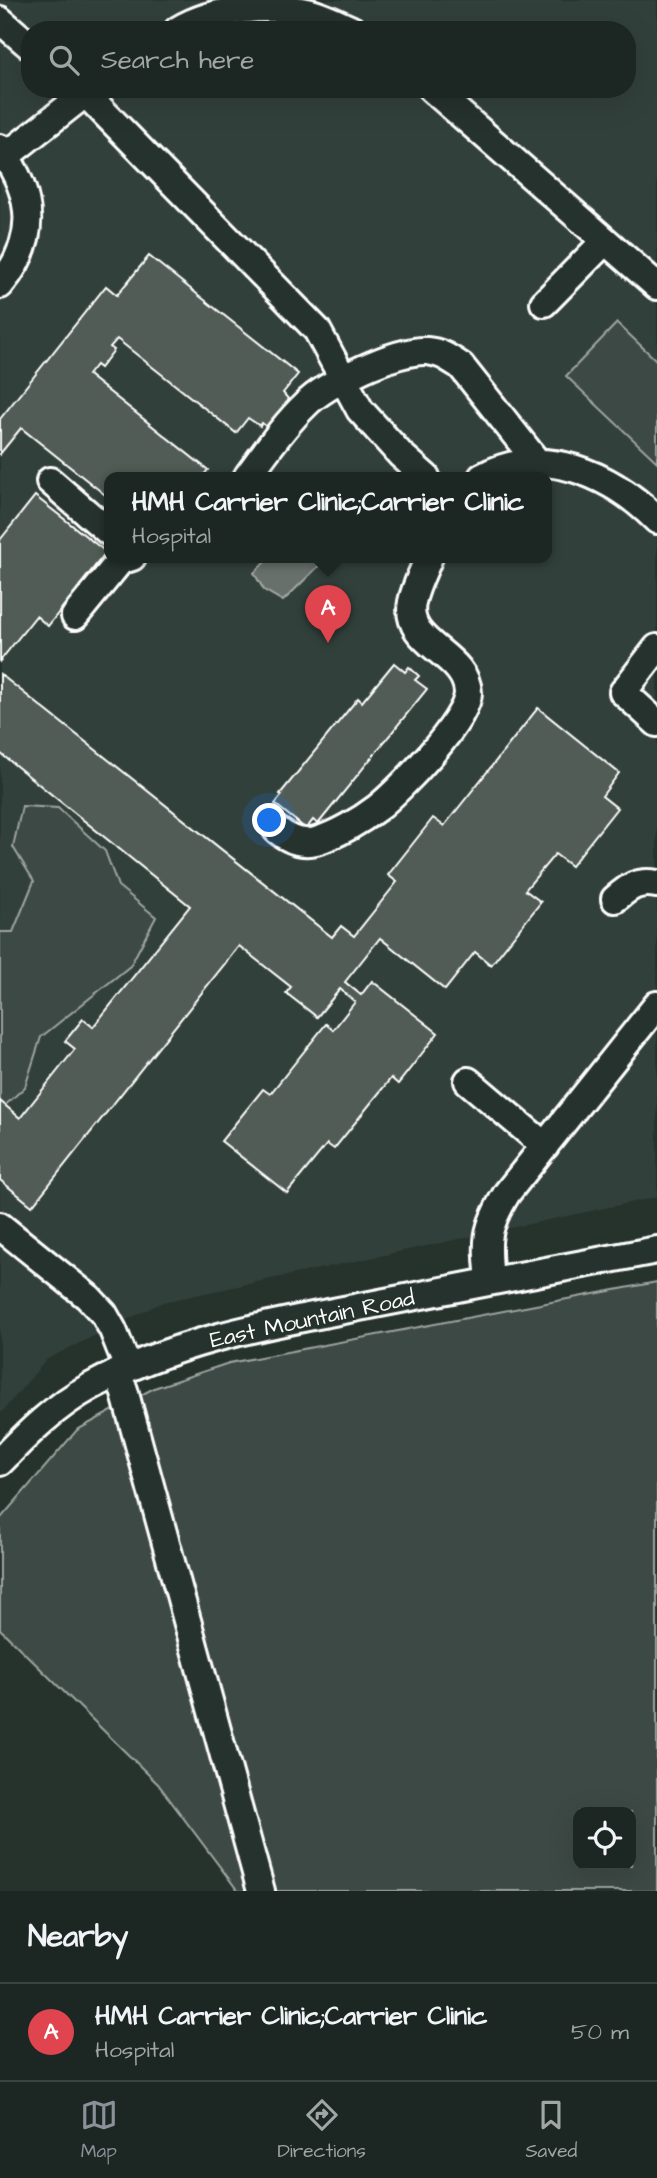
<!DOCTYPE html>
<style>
body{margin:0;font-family:"Architects Daughter",sans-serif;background:#29322f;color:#f1f3f6}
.controls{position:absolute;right:21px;bottom:21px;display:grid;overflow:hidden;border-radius:14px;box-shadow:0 7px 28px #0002}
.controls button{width:63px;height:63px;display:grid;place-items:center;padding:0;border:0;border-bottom:2px solid #3a4340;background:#1c2622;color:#f1f3f6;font:35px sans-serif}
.you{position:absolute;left:270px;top:821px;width:24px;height:24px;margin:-18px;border:5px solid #fff;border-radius:50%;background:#1a73e8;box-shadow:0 0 0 10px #1a73e833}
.badge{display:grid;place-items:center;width:46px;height:46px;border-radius:50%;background:#8c9099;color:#fff;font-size:23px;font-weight:700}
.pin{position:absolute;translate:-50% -58px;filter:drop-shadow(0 2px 4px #0008)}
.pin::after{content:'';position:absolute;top:37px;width:24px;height:21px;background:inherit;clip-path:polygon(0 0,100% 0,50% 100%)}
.popup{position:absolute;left:104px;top:472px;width:448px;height:91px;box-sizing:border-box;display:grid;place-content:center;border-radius:14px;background:#1c2622;filter:drop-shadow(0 2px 5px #0005);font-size:23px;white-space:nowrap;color:#a0a5a5}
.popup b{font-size:26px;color:#f1f3f6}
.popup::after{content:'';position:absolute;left:50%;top:100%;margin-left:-14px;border:14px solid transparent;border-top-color:#1c2622}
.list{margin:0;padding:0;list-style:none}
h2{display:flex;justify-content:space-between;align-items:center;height:91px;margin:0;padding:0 28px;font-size:30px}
h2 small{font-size:23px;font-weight:400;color:#a0a5a5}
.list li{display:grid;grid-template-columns:46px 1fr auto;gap:21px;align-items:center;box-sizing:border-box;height:98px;padding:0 28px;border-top:2px solid #3a4340}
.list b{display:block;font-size:26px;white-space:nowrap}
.list p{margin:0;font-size:23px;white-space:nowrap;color:#a0a5a5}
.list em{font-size:23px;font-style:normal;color:#a0a5a5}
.icon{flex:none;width:38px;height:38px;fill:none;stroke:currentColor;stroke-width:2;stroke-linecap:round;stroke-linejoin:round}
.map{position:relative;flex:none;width:657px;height:1891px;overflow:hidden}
.search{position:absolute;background:#1c2622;box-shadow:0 7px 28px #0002;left:21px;right:21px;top:21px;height:77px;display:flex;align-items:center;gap:18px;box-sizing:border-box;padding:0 24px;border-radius:28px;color:#a0a5a5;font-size:26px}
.sheet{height:189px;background:#1c2622}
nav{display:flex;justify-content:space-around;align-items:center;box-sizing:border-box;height:98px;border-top:2px solid #3a4340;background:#1c2622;font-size:19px;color:#a0a5a5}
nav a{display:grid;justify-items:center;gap:4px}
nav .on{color:#8c9099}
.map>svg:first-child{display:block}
.built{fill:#333f3a;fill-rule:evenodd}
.green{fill:#3e4944;stroke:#9ea4a2;stroke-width:2;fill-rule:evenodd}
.water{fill:#67706c;stroke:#a4a9a7;stroke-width:2}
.building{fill:#515c57;stroke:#fff;stroke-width:2}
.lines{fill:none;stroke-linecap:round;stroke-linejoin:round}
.minor-casing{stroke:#fff;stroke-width:32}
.minor{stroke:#26332d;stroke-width:26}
.labels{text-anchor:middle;stroke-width:5;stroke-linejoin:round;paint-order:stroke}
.street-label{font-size:23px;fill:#fff;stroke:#26332d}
</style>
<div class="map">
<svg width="657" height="1891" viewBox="0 0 657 1891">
<rect width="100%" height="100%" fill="#26332d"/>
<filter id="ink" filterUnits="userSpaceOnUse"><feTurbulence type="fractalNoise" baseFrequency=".0143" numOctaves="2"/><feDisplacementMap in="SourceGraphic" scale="14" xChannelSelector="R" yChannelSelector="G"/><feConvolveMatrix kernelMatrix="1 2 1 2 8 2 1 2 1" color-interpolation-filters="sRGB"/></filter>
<g filter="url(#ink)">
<path class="built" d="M0,0H657V1197L163,1302L47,1359L0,1414ZM30,30H627V89H30ZM109,477H547V557H109Z"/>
<path class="green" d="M617,323L657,361V462L566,376Z
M22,806L58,808L105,851L118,886L156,917L130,966L41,1037L25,1087L0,1110V932H13L34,881L13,847Z
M657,1282V1891H238L158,1784L0,1629V1519L77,1430L154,1388L229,1363ZM578,1812H631V1865H578Z"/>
<path class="water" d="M270,557H328L283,601L264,590L254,573Z"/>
<path class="building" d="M149,256L298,374L283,393L290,401L268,428L262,423L260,426L248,418L236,433L117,339L110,347L114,350L100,368L96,365L88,375L208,470L202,477H109V498L21,428L0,454V419L106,286L117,295Z
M35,496L106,552L48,626L36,616L0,661V540Z
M394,663L405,672L409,667L419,676L415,680L427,689L318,824L313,820L306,829L275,804L282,795L280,794L358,698L362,702Z
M0,674L332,937L341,926L354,936L397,882L388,875L433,818L444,826L538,708L619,773L602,796L617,808L571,866L555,854L525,890L541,902L491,965L475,952L445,990L380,938L345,982L361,995L372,981L438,1033L398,1084L391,1078L334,1149L327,1144L287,1193L221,1141L263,1089L270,1094L326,1024L333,1030L355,1002L340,989L317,1017L286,993L291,987L239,946L32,1206L0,1180V1101L20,1118L75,1049L65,1041L83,1019L93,1027L190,906L0,753Z"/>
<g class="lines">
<g class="minor-casing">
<path id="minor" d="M0,20L30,46
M178,30C215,8 270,3 311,13C325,17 339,24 352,30
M81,89L317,330L360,410L401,455L426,477
M432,89L657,286
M0,148C34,195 39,239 0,285
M6,156L91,89
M544,303L605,241
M247,477C265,453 283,426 305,405C326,383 397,349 427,351C441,352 450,359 461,366L537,462
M482,477C543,443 612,475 657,520
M50,481L109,532
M75,616L120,561L132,557
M657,648L623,692L657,723
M277,830C287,838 301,845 316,841C336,835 360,821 377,808C399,791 468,720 468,693C467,653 403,645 412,602C415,587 423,572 429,557
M615,899C629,887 638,880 657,884
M468,1081L545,1146
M0,1226L88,1297L104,1314L113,1330L128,1368
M490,1281C486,1240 485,1229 507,1193L657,1005
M116,1373L124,1390L261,1891
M0,1462C27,1434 55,1406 90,1387C179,1338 281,1322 380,1303C472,1285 565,1267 657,1250"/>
</g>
<use href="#minor" class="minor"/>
</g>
</g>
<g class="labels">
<g class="street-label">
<text transform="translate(312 1318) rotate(-12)" y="8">East Mountain Road</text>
</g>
</g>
</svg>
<div class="controls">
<button><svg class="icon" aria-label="locate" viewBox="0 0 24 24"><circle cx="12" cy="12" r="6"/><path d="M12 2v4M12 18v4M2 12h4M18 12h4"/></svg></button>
</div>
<div class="you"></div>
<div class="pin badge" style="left:328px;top:643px;background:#e0444e">A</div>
<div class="popup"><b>HMH Carrier Clinic;Carrier Clinic</b>Hospital</div>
<div class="search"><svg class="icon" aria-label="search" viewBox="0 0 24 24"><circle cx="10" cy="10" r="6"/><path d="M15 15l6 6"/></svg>Search here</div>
</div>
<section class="sheet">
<h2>Nearby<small></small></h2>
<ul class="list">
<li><span class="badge" style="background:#e0444e">A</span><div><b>HMH Carrier Clinic;Carrier Clinic</b><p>Hospital</p></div><em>50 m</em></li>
</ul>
</section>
<nav>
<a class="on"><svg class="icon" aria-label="map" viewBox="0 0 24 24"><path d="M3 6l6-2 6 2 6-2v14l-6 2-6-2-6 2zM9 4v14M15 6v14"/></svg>Map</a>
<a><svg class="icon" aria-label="directions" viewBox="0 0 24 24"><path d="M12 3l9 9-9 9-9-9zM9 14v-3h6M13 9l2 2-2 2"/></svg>Directions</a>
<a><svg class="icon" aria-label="saved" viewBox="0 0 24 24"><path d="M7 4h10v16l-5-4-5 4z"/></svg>Saved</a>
</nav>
